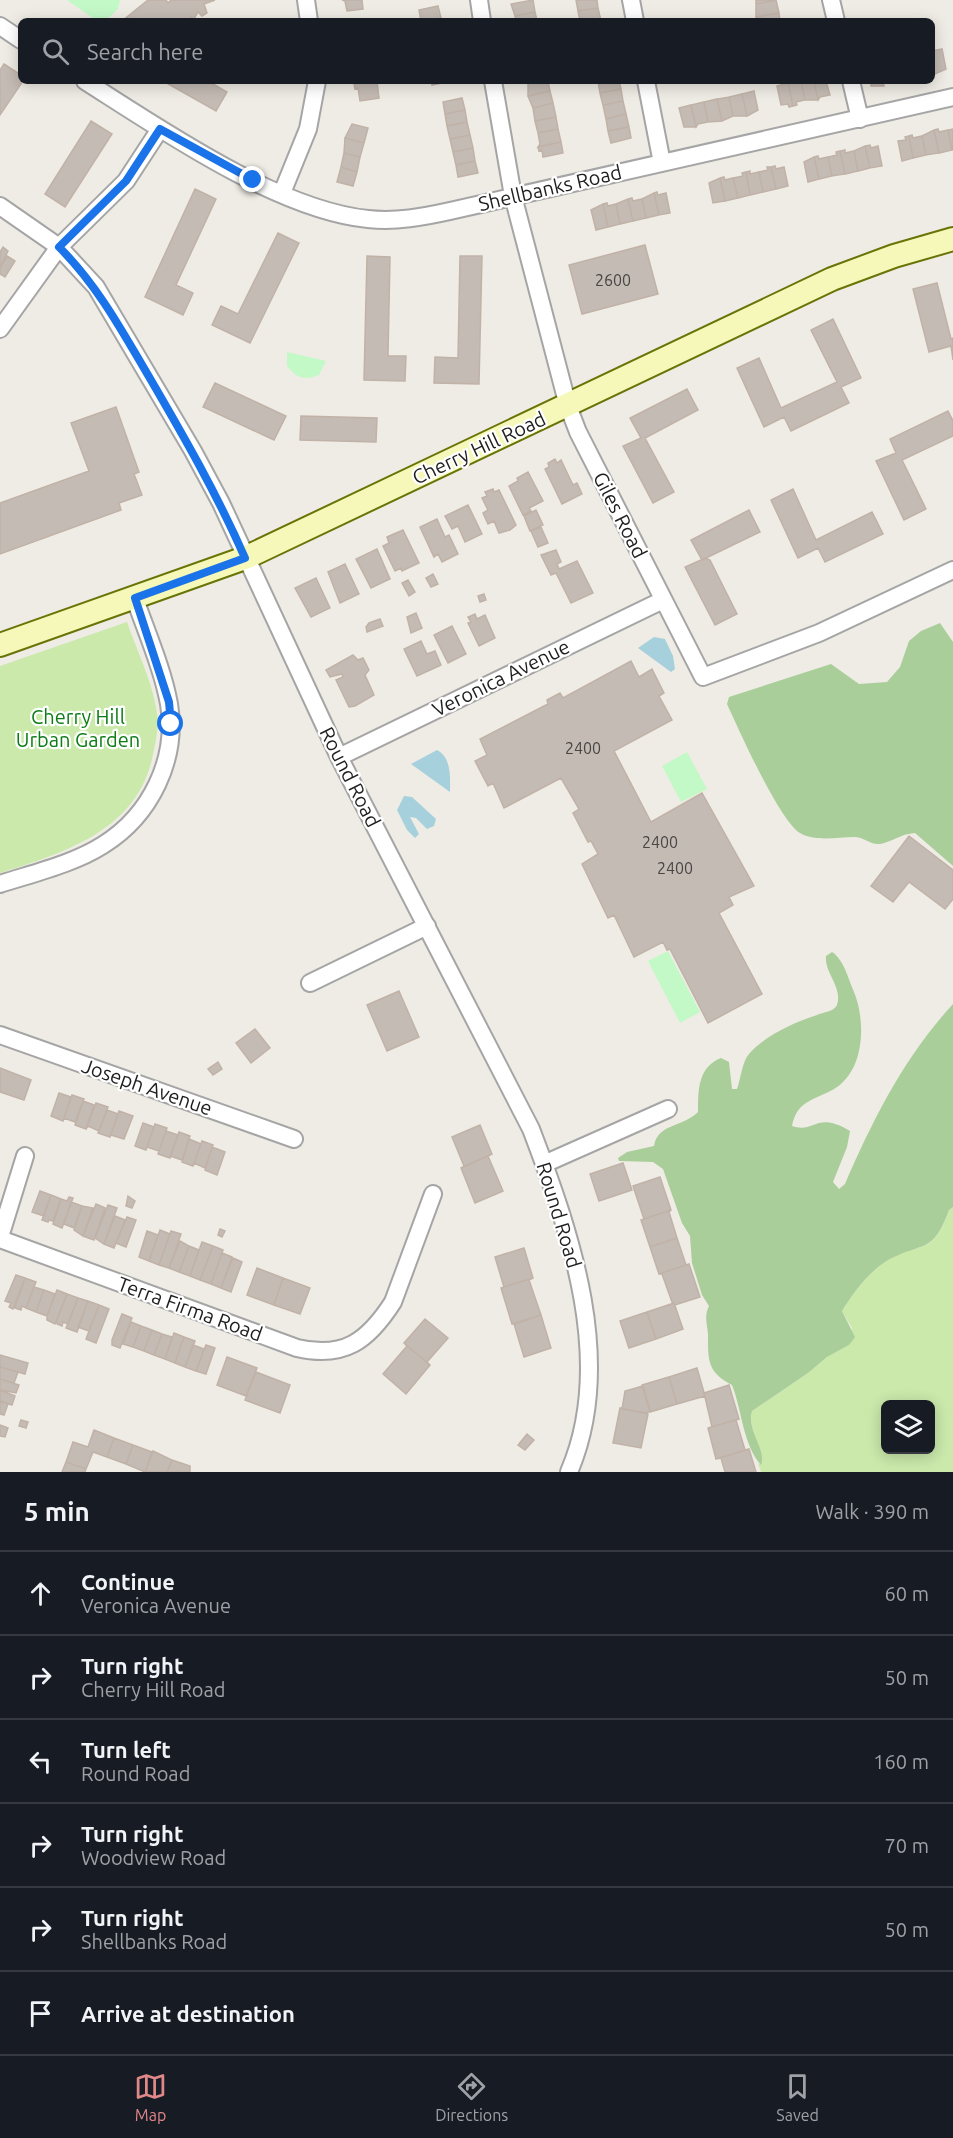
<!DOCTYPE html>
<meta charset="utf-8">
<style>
body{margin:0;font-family:Ubuntu,sans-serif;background:#20242c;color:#f1f3f6}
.controls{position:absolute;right:18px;bottom:18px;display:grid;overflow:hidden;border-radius:9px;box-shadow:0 3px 15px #0003}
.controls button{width:54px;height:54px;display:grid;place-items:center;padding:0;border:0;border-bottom:2px solid #363941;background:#171b24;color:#f1f3f6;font:30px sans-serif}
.stop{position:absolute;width:18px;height:18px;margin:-14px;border:4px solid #1a73e8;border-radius:50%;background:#fff}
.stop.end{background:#1a73e8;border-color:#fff;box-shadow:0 2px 6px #0008}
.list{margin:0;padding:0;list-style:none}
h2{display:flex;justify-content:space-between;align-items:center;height:78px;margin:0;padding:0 24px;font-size:26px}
h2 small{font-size:20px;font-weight:400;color:#9ea1a6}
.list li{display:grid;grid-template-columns:39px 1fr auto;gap:18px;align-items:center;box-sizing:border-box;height:84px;padding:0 24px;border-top:2px solid #363941}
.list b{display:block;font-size:22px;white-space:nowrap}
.list p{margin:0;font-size:20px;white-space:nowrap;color:#9ea1a6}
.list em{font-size:20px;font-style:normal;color:#9ea1a6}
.icon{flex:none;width:33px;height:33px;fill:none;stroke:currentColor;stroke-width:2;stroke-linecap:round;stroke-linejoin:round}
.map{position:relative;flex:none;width:953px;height:1472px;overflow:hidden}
.search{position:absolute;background:#171b24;box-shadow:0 3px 15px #0003;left:18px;right:18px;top:18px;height:66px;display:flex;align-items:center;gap:15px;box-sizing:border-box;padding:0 21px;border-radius:9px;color:#9ea1a6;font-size:22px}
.sheet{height:582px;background:#171b24}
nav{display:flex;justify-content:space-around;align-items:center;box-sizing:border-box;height:84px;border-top:2px solid #363941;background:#171b24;font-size:16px;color:#9ea1a6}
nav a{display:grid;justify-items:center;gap:3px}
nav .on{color:#df8789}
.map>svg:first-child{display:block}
.grass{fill:#cae9ab;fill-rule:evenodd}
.forest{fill:#a9ce9a}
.park{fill:#c2f9c7}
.water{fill:#a6d0dc}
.building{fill:#c4bbb4;stroke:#c1b2a7;stroke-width:1.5}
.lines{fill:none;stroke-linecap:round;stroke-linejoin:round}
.street-casing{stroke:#a5a5a5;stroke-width:20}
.secondary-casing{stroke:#697406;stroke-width:26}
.street{stroke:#fff;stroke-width:16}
.secondary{stroke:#f5f8b9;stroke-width:22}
.route{stroke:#1a73e8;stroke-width:8}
.labels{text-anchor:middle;stroke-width:4.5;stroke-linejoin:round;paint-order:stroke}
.number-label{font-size:16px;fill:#484544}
.street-label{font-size:20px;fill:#1e1e1e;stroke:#fff}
.park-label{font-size:20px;fill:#0d7c16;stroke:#fff}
</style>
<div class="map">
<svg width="953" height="1472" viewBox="0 0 953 1472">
<rect width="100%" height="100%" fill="#efece5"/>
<path class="grass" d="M127,622C137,651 153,683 157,713C159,726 156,741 153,754C139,830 64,853 0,873V666Z
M953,1207V1472H761L758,1463L760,1464C764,1446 747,1430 752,1411L808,1373L827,1357L849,1345L852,1328L842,1311C853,1293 865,1277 881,1265C917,1238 931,1262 949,1210ZM886,1404H930V1450H886Z"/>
<path class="forest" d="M940,623L953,642V866L915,833C900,834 892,842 880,844C870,845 864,837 854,837C838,837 815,842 800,833C779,820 739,730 727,704L729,697L831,664L859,684L887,682L900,667L909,641L921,631Z
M832,952C844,960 848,978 854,992C866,1021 865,1071 834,1089C815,1100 797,1100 792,1126C815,1134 816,1110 850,1131L847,1147L833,1182L839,1189L845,1184C873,1119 905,1056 953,1004V1207L949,1210C932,1257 922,1240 885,1262C867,1274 854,1292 842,1311L855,1337L849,1345L827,1357L808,1373L752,1411C746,1430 767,1450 761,1465C743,1445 742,1410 732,1385C707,1372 708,1360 708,1334C707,1323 704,1316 709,1306L702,1295L692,1263L690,1236L682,1223L663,1169L653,1162L619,1161L618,1158L627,1152L654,1146C658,1123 682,1128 698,1112C698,1090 698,1067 721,1058L729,1062L732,1089H737C741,1078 742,1062 749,1054C764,1036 795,1022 817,1015C823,1012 834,1012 837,1005C843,987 824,973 826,956Z"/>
<path class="park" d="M67,0H120L118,9L105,21H97Z
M287,352L326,361L319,375C305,381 296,378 287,366Z
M687,752L707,789L681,802L662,766Z
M668,951L700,1012L680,1023L648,961Z"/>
<path class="water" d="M654,637L665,639L673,656L675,669L671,672L638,648Z
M437,750C452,758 450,778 450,792L411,764Z
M404,796L412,797L436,819L434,826L427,829L416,818L410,817L419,834L415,838L407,830L397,810Z"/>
<path class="building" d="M148,0H166L168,3L171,0H215L204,4L207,13L202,16L198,12L194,19L191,17L188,21H122Z
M342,0H362L363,9L347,11L345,1Z
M533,0L535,12L515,16L511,4Z
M576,0H597L598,8L578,11Z
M756,0H776L756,4Z
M776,0L779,13L756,17V4Z
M438,6L441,18L421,21L419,10Z
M598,8L601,21H580L578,11Z
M535,12L537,21H516L515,16Z
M779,13L780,21H757L756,17Z
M942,49L946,69L935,74L932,51Z
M4,64L21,75L23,81L0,115V70Z
M163,81H208L227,92L216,111Z
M377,81L379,98L360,101L358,88L355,89L354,84Z
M431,81H451L432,85Z
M538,81H548L550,91L528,96V83Z
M598,81H619L621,89L600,93Z
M801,81H814L818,100H805Z
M801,81L805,100L796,102L797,105L793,106L788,83Z
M814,81H826L830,95L820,97L818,100Z
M871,81H883L884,86H871Z
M788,83L793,106L789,107L788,104L781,105L777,86Z
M621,89L623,101L603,105L600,93Z
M550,91L553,103L533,108L528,96Z
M754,91L758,110L747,116L742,94Z
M742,94L747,116H733L729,97Z
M729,97L733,116L722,121L717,99Z
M462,98L465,110L445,114L443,102Z
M717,99L722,121L708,122L704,102Z
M623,101L626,114L606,119L603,105Z
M704,102L708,122L698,124L696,127L691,105Z
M553,103L556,117L535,121L533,108Z
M691,105L696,127H684L679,108Z
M465,110L467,122L447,126L445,114Z
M626,114L629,127L608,131L606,119Z
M556,117L558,129L538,133L535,121Z
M91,121L112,134L65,207L45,194Z
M467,122L470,135L450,139L447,126Z
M352,124L368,128L364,143L345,138Z
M629,127L631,138L611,143L608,131Z
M558,129L561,142L538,147L540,144L538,133Z
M938,129L939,132L948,130L952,150L939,153L934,130Z
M953,129V150H952L948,130Z
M934,130L939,153L926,155L922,136Z
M470,135L473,148L453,152L450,139Z
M912,135L913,138L922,136L926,155L913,158L909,136Z
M909,136L913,158L902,161L898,141L906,140L905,137Z
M345,138L364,143L360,157L344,153Z
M561,142L563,153L543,157L542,150L539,151L538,147Z
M870,145L871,148L878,146L882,166L870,168L865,146Z
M865,146L870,168L858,171L854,151Z
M473,148L475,161L456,165L453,152Z
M845,150V153L854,151L858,171L845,174L840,151Z
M840,151L845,174L832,176L828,157L837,155L836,152Z
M344,153L360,157L357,172L341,167Z
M818,156L819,159L828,157L832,176L819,179L814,157Z
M814,157L819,179L808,182L804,162Z
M475,161L478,173L458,177L456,165Z
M775,166L776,169L784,167L788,186L776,189L771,167Z
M341,167L357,172L353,186L337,182Z
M767,167H771L776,189L763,192L759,172L768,170Z
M750,171V174L759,172L763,192L750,195L746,172Z
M746,172L750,195L738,198L733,178L743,176L742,173Z
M724,177L725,180L733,178L738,198L725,201L720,178Z
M720,178L725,201L713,203L709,183Z
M195,189L216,199L176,285L193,293L183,315L145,297Z
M657,192L658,195L666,193L670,213L659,215L654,193Z
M654,193L659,215L646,218L642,199Z
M632,198L633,201L642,199L646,218L633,221L628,199Z
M628,199L633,221L620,224L616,204Z
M607,203L608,206L616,204L620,224L608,227L603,204Z
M603,204L608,227L596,230L591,210Z
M278,233L299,243L250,343L212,325L221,306L238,314Z
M645,245L658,294L582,314L569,265Z
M3,247L8,251L0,268V252Z
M7,256L15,261L5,277L0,274V268Z
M367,256L390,257L388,356H406L405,381L364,380Z
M460,256H482L479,384L434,383L435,357L458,358Z
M937,283L951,339L953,338V360L951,346L929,352L913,289Z
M833,319L861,378L841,387L849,403L791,431L784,417L764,427L737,368L759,358L781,408L837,382L811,330Z
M215,383L286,416L274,440L203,407Z
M687,389L698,410L645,438L674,492L653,503L623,446L641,438L630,418Z
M116,407L139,472L134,474L142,495L119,503L121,510L0,554V503L89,471L71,423Z
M948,411L953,421V436L902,460L926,509L904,520L876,461L896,453L890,439Z
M301,416L377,418L376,442L300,440Z
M555,459L557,463L561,460L573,485L577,483L582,494L562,504L545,469L549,467L548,463Z
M528,472L543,501L529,508L531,511L523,515L509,486L518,481L517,478Z
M493,489L494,492L499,490L516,525L510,530L499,533L494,521L488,524L483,513L488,510L482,498L487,496L485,492Z
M793,489L816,540L872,512L883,534L825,562L818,548L798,558L771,500Z
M468,505L482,534L465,542L458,526L452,529L445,516Z
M536,510L543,525L530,531L524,516Z
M749,510L760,532L702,560L691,540Z
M437,519L445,537L449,535L458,554L442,562L438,554L434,557L420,527Z
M541,527L548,543L538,547L531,531Z
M403,530L419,563L402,571L401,568L395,571L383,546L389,543L387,537Z
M377,549L390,579L371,588L356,559Z
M556,550L561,562L557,564L559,569L577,561L593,593L571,603L556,573L551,575L541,555Z
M705,558L710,560L737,614L715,625L685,567Z
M345,564L359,594L340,603L328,572Z
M433,574L438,584L431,587L426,578Z
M316,578L330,608L311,617L295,588Z
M408,580L415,592L409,596L402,583Z
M484,594L486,600L480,602L478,596Z
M416,613L422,628L411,633L407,617Z
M475,614L477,619L485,615L495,638L479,646L468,623L471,622L468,617Z
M380,619L383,626L367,632L366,627L369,623Z
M452,626L466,654L448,663L434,635Z
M421,641L427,654L435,651L441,665L417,676L404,649Z
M353,655L358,660L363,658L369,670L365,675L374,695L355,706L349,707L336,680L343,677L342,674L330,677L326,670Z
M631,661L639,677L652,669L664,693L659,696L672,720L614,751L651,822L702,793L754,886L729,897L733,905L719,913L762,994L708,1023L670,949L667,950L663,942L634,957L614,915L608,918L582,864L598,854L591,841L588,842L573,813L579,809L561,778L504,808L493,783L488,786L475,761L487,755L480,739L548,704L547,700L560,693L563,698Z
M909,836L953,870V899L945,909L909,882L893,902L871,886Z
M399,991L419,1037L387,1051L367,1005Z
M255,1029L270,1048L251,1063L236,1043Z
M218,1062L222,1069L213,1075L208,1069Z
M0,1068L31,1080L24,1100L0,1092Z
M59,1093L71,1097L63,1121L51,1116Z
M72,1095L84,1099L75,1122L64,1118Z
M84,1099L83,1101L94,1105L86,1129L75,1125Z
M96,1103L108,1107L99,1131L88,1126L86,1129Z
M108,1107L107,1110L118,1114L110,1137L98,1133Z
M119,1111L133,1116L124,1139L111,1135L110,1137Z
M143,1123L154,1127L146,1150L135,1146Z
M155,1124L167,1128L159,1151L147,1147Z
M480,1125L492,1154L461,1168L464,1166L452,1137Z
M166,1131L178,1135L170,1158L158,1154Z
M179,1132L190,1136L182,1160L170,1156Z
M189,1139L201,1144L193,1166L182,1162Z
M202,1141L213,1145L205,1168L194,1163Z
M212,1147L225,1152L217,1175L205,1170Z
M492,1154L488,1156L503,1191L475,1203L461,1168Z
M623,1163L632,1190L599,1201L590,1174Z
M660,1177L671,1210L644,1219L633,1186Z
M40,1191L51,1195L44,1216L32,1212Z
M51,1195L61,1199L53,1221L49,1220L48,1222L42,1220Z
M128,1196L135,1201L132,1208L126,1206Z
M69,1197L73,1198L62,1228L53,1224L61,1199L67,1201Z
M71,1202L82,1206L74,1228L64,1224Z
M96,1204L105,1208L94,1240L83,1236Z
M108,1205L117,1208L104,1244L95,1238Z
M82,1206L93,1208L83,1236L74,1230Z
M671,1210L669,1212L677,1238L650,1247L641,1220Z
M115,1216L125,1220L114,1248L104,1244Z
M127,1217L136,1220L126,1247L116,1243Z
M220,1229L225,1231L222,1237L218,1235Z
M160,1230L170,1234L159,1265L149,1261Z
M147,1231L158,1235L149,1261L139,1257Z
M171,1231L181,1234L169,1268L159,1265Z
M677,1238L686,1265L689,1264L659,1274L650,1247Z
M180,1241L189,1246L179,1272L169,1268Z
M202,1242L213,1246L200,1280L190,1276Z
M189,1246L199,1250L190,1276L179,1272Z
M213,1246L223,1250L211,1284L200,1280Z
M524,1248L533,1278L504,1287L495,1257Z
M222,1253L232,1257L221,1288L211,1284Z
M233,1258L242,1262L231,1292L221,1288Z
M689,1264L700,1297L675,1305L672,1302L662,1274H659Z
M257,1268L283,1278L274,1305L247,1295Z
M16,1275L25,1278L13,1309L9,1307L11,1303L5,1301Z
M25,1278L36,1282L26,1308L22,1306L21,1310L15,1308L16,1304Z
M283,1278L310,1288L300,1314L274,1305Z
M533,1278L529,1280L541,1315L512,1324L501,1288Z
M34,1287L44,1290L36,1312L26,1308Z
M44,1290L55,1294L47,1316L36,1312Z
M57,1290L67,1294L55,1324L47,1320V1316Z
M67,1294L78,1298L68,1324L63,1322L62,1326L57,1324V1320Z
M78,1298L88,1301L77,1332L66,1328Z
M88,1301L99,1305L89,1331L78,1327Z
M674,1303L683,1329L656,1339L647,1312Z
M99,1305L109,1309L96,1343L86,1339Z
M647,1312L656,1339L629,1348L620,1321Z
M122,1314L132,1318L120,1348L112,1345V1340Z
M541,1315L551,1348L524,1357L514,1324Z
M425,1319L448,1338L427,1362L430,1365L404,1343Z
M131,1322L141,1326L133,1347L123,1344Z
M141,1326L152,1330L144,1351L133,1347Z
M152,1330L162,1334L154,1355L144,1351Z
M174,1333L184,1337L175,1363L165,1359Z
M162,1334L172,1337L165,1359L154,1355Z
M184,1337L195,1341L185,1367L175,1363Z
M404,1343L430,1365L406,1394L383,1374L407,1346Z
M193,1345L204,1349L196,1371L185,1367Z
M206,1345L215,1348L206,1374L196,1371Z
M0,1355L28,1363L25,1374L0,1367Z
M227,1357L257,1368L246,1396L217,1385Z
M0,1367L18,1372L14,1383L0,1379Z
M697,1368L705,1396L677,1404L669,1377Z
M256,1372L290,1385L280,1413L245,1400Z
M669,1377L677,1404L650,1412L642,1385Z
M0,1379L19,1385L16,1393L0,1390Z
M729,1385L739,1419L708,1428L712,1427L704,1393Z
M643,1386L650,1411L647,1413L622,1409L625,1391Z
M0,1390L15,1396L12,1405L0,1401Z
M0,1401L8,1404L4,1415L0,1414Z
M620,1408L648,1414L641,1448L613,1443Z
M739,1419L736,1420L745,1450L749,1449L716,1459L708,1428Z
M21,1420L28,1422L26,1428L19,1426Z
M0,1425L8,1428L5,1437L0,1436Z
M94,1430L114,1438L107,1457L93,1452L86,1469L66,1462L73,1442L88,1447Z
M527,1434L534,1440L525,1450L518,1445Z
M114,1438L133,1445L126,1464L107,1457Z
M133,1445L152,1452L145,1472L126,1464Z
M749,1449L756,1472H725L721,1458L716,1459Z
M153,1451L172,1460L167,1472H145Z
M172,1460L190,1466V1472H167Z
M66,1462L86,1469L85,1472H62Z"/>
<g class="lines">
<g class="street-casing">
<path id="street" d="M306,0L309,21
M479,0L482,21
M631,0L635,21
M831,0L836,21
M0,26L21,40
M85,81C162,130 278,210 368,219C396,222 423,217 450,211L953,97
M493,81L513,196L568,406L578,432L703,677L819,633L953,570
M646,81L662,163
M851,81L860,119
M282,193L308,129L317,81
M0,206L59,247L96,287L193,451L221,503L339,757L531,1129C571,1234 616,1363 569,1472
M0,329L59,247L126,181L160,129
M339,757L663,600
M0,884C34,873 73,864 103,845C151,815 178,759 169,704C163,670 146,631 135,599
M310,983L427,926
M0,1035L294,1139
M544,1164L668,1109
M0,1237L25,1156
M0,1239L297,1348C344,1359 368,1341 393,1302L433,1194"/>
</g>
<g class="secondary-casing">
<path id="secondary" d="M0,645L245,558L832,279L894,256L953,239"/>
</g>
<use href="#street" class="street"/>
<use href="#secondary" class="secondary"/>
</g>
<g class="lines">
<path class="route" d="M171,724L169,702L135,598L245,558C217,494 183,435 148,375C121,329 97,285 59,247L126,181L160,129L253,180"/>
</g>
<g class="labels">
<g class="number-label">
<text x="613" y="286">2600</text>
<text x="583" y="754">2400</text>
<text x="660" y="848">2400</text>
<text x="675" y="874">2400</text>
</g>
<g class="street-label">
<text transform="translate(550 188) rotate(-13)" y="7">Shellbanks Road</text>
<text transform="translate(479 448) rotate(-25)" y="7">Cherry Hill Road</text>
<text transform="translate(620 515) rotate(63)" y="7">Giles Road</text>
<text transform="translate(501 678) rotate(-26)" y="7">Veronica Avenue</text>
<text transform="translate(350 777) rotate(63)" y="7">Round Road</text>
<text transform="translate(147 1087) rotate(19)" y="7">Joseph Avenue</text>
<text transform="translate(559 1215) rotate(73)" y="7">Round Road</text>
<text transform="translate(190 1309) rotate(20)" y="7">Terra Firma Road</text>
</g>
<g class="park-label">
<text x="78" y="724">Cherry Hill<tspan x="78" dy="23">Urban Garden</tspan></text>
</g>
</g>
</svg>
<div class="controls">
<button><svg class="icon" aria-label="layers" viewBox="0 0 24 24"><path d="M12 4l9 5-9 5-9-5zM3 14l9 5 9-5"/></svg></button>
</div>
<div class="stop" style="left:171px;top:724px"></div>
<div class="stop end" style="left:253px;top:180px"></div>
<div class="search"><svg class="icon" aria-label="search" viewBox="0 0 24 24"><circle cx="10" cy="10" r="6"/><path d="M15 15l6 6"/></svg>Search here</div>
</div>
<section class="sheet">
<h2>5 min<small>Walk · 390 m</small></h2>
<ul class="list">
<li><svg class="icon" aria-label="ahead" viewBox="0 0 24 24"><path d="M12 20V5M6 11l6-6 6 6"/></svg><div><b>Continue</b><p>Veronica Avenue</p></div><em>60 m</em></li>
<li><svg class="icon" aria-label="right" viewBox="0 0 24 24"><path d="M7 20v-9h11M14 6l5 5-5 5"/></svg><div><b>Turn right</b><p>Cherry Hill Road</p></div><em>50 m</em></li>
<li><svg class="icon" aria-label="left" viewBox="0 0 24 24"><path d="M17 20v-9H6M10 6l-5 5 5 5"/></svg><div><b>Turn left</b><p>Round Road</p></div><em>160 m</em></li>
<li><svg class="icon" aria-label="right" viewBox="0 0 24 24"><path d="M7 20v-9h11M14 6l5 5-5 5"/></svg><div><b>Turn right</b><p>Woodview Road</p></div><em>70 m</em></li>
<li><svg class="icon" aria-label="right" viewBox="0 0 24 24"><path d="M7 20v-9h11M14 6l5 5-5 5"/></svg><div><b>Turn right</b><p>Shellbanks Road</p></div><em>50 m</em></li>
<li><svg class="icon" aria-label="arrive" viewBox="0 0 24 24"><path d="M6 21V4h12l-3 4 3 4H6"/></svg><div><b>Arrive at destination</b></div></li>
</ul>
</section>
<nav>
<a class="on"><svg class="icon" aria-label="map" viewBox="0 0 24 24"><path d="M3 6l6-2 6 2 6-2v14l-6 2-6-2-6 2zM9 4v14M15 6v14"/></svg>Map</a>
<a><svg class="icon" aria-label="directions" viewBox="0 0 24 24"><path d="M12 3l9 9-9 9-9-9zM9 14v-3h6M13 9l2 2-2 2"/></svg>Directions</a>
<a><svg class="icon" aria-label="saved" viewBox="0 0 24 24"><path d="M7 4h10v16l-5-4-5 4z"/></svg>Saved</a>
</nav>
